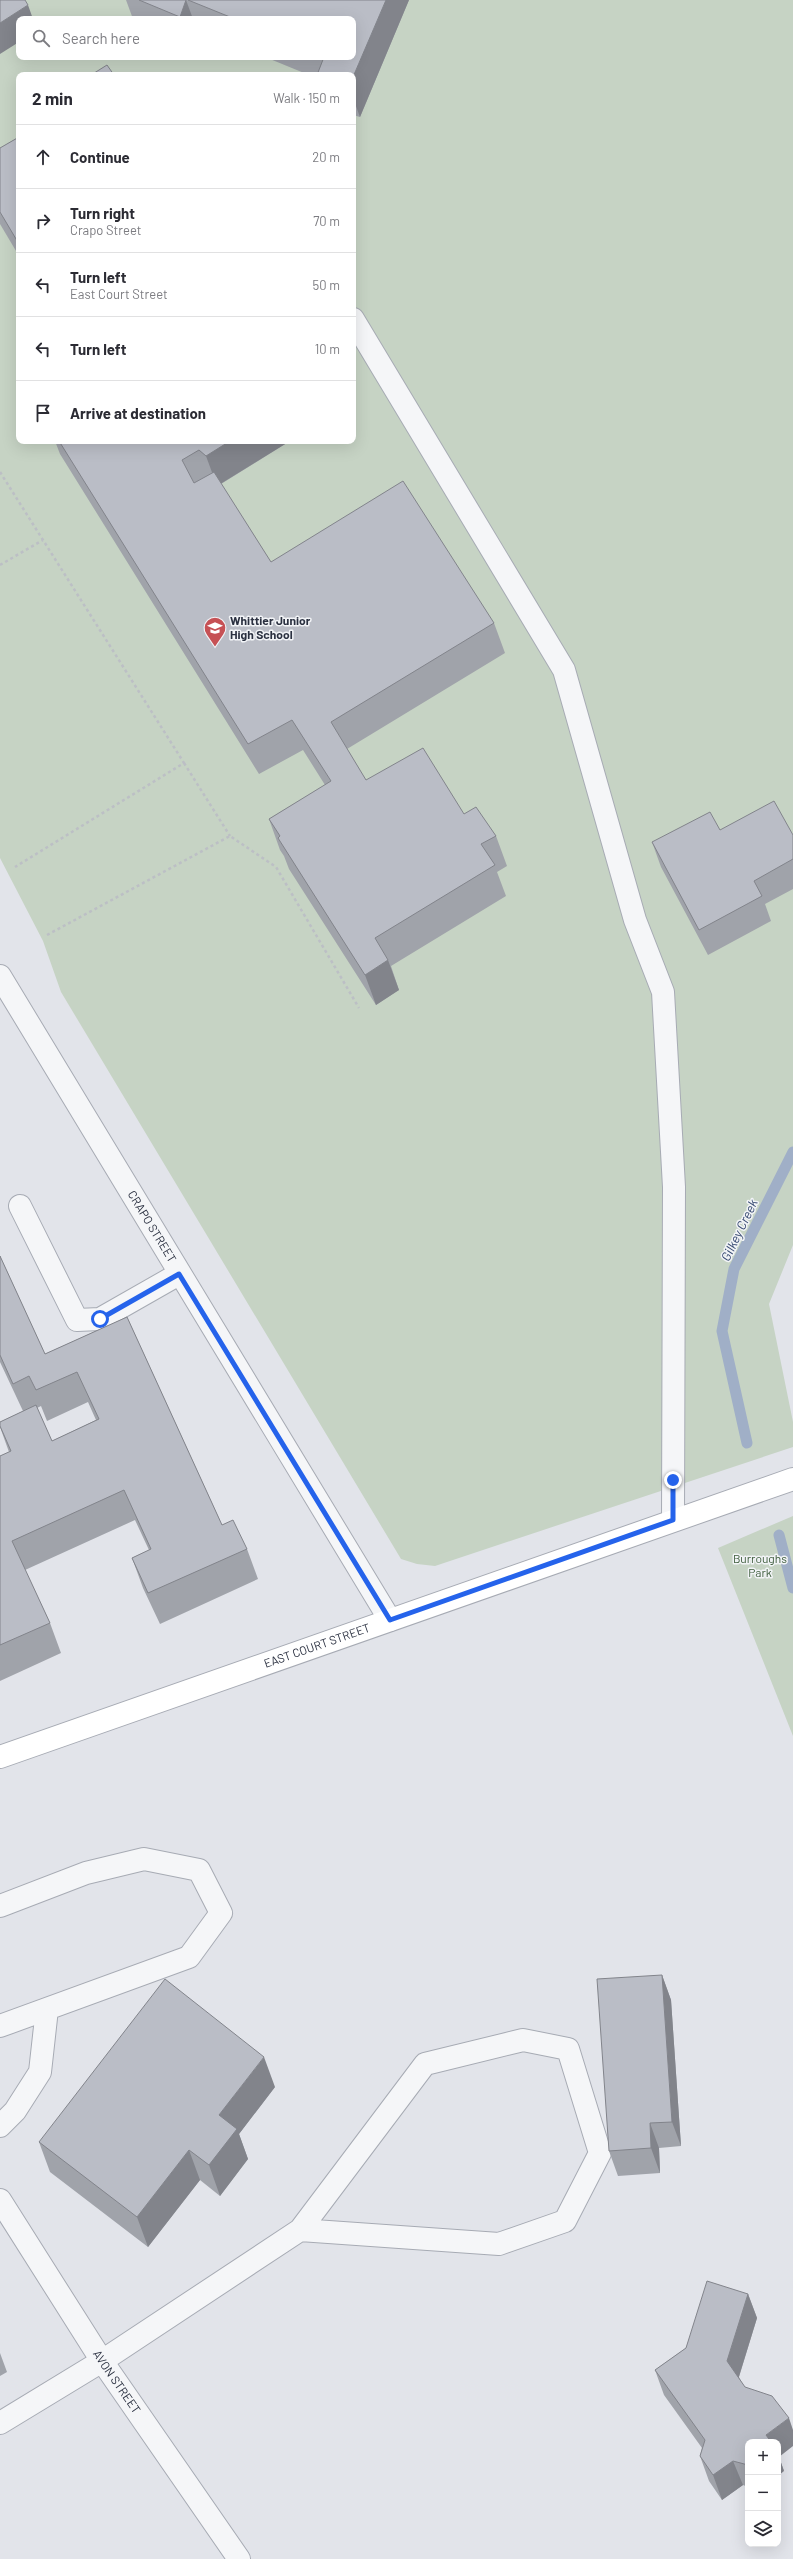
<!DOCTYPE html>
<meta charset="utf-8">
<style>
body{margin:0;font-family:Barlow,sans-serif;background:#f2f2f3;color:#2b2b33}
.controls{position:absolute;right:12px;bottom:12px;display:grid;overflow:hidden;border-radius:8px;box-shadow:0 4px 16px #0002}
.controls button{width:36px;height:36px;display:grid;place-items:center;padding:0;border:0;border-bottom:1px solid #e1e1e2;background:#fff;color:#2b2b33;font:20px sans-serif}
.stop{position:absolute;width:12px;height:12px;margin:-9px;border:3px solid #2563eb;border-radius:50%;background:#fff}
.stop.end{background:#2563eb;border-color:#fff;box-shadow:0 1px 4px #0008}
.list{margin:0;padding:0;list-style:none}
h2{display:flex;justify-content:space-between;align-items:center;height:52px;margin:0;padding:0 16px;font-size:17px}
h2 small{font-size:13px;font-weight:400;color:#7c7c81}
.list li{display:grid;grid-template-columns:26px 1fr auto;gap:12px;align-items:center;box-sizing:border-box;height:64px;padding:0 16px;border-top:1px solid #e1e1e2}
.list b{display:block;font-size:15px;white-space:nowrap}
.list p{margin:0;font-size:13px;white-space:nowrap;color:#7c7c81}
.list em{font-size:13px;font-style:normal;color:#7c7c81}
.icon{flex:none;width:22px;height:22px;fill:none;stroke:currentColor;stroke-width:2;stroke-linecap:round;stroke-linejoin:round}
.map{position:relative;flex:none;width:793px;height:2559px;overflow:hidden}
.search{position:absolute;background:#fff;box-shadow:0 4px 16px #0002;left:16px;top:16px;width:340px;height:44px;display:flex;align-items:center;gap:10px;box-sizing:border-box;padding:0 14px;border-radius:8px;color:#7c7c81;font-size:15px}
.panel{position:absolute;background:#fff;box-shadow:0 4px 16px #0002;left:16px;top:72px;width:340px;height:372px;border-radius:8px}
.map>svg:first-child{display:block}
.green{fill:#c6d3c4;fill-rule:evenodd}
.lines{fill:none;stroke-linecap:round;stroke-linejoin:round}
.stream{stroke:#a0afc7;stroke-width:11}
.service-casing{stroke:#a7abb4;stroke-width:24}
.minor-casing{stroke:#a7abb4;stroke-width:24}
.secondary-casing{stroke:#a7abb4;stroke-width:24}
.path{stroke:#bcbfc5;stroke-width:2.5;stroke-dasharray:3 3;stroke-linecap:butt}
.service{stroke:#f5f6f8;stroke-width:22}
.minor{stroke:#f5f6f8;stroke-width:22}
.secondary{stroke:#fff;stroke-width:22}
.wall{fill:#a0a3aa;fill-rule:evenodd}
.shaded-wall{fill:#82848b}
.building{fill:#babdc6;stroke:#82848b}
.route{stroke:#2563eb;stroke-width:5}
.labels{text-anchor:middle;stroke-width:3;stroke-linejoin:round;paint-order:stroke}
.poi-label{font-size:12px;font-weight:bold;fill:#2b3141;stroke:#f2f4f7;text-anchor:start}
.street-label{font-size:12px;fill:#2b3141;stroke:#f2f4f7}
.park-label{font-size:12px;fill:#3c5b3a;stroke:#f2f4f7}
.water-label{font-size:13px;font-style:italic;fill:#384b72;stroke:#f2f4f7}
</style>
<div class="map">
<svg width="793" height="2559" viewBox="0 0 793 2559">
<rect width="100%" height="100%" fill="#e2e4ea"/>
<path class="green" d="M0,0H793V1245L769,1304L793,1422V1447L435,1566L417,1564L401,1559L61,992L43,941L0,858ZM19,19H353V57H19ZM19,75H353V441H19Z
M793,1516V1736L718,1548Z"/>
<g class="lines">
<path class="stream" d="M747,1443L722,1331L734,1269L793,1152
M779,1535L793,1588"/>
<g class="service-casing">
<path id="service" d="M353,319L564,670L635,920L663,992L674,1187L673,1520
M20,1206L77,1320L100,1319L179,1274
M0,1906L86,1873L144,1859L199,1870L221,1913L189,1957L0,2026
M0,2126L15,2111L40,2072L47,2009
M102,2361L300,2230L425,2064L523,2040L568,2049L600,2153L565,2221L499,2244L300,2230"/>
</g>
<g class="minor-casing">
<g id="minor">
<path id="s1" d="M0,976L390,1620"/>
<path id="s2" d="M0,2200L102,2361L239,2559"/>
<path d="M0,2423L102,2361"/>
</g>
</g>
<g class="secondary-casing">
<g id="secondary">
<path id="s3" d="M0,1757L793,1479"/>
</g>
</g>
<path class="path" d="M0,472L184,763L15,867
M0,565L43,540
M184,763L230,836
M47,935L230,836L276,867L359,1008"/>
<use href="#service" class="service"/>
<use href="#minor" class="minor"/>
<use href="#secondary" class="secondary"/>
</g>
<path class="wall" d="M126,0H409L360,117L353,115V75H309L265,57H353V19H133Z
M19,137V256L0,224V148Z
M55,441H290L221,484L271,562L494,623L505,653L347,749L366,780L464,814L496,836L507,866L497,872L506,896L391,966L399,990L376,1005L289,869L284,856L280,850L269,819L325,785L303,750L259,774L60,454Z
M720,830L793,835V889L765,904L771,921L708,955L661,867L652,842Z
M0,1256L45,1354L127,1317L222,1525L247,1549L258,1579L160,1624L143,1588L132,1558L149,1550L135,1520L25,1570L50,1623L61,1653L0,1681V1456L9,1452L0,1427V1422L23,1411L0,1362ZM88,1402L96,1420L52,1441L37,1408L41,1406L47,1421Z
M662,1975L671,2000L681,2146L659,2148L660,2173L618,2176L609,2151Z
M275,2087L239,2134L248,2159L220,2196L200,2180L148,2247L50,2172L39,2142Z
M748,2294L757,2318L739,2377L779,2457L784,2471L748,2442V2487L743,2485L722,2500L709,2481L700,2456L702,2448L664,2395L655,2370L686,2348Z
M0,2353L7,2372L0,2376Z"/>
<path class="shaded-wall" d="M186,0L193,19H180V17Z
M386,0H409L360,117L353,98V77Z
M28,5L33,19H19V42L0,54V23Z
M230,441H290L217,486L206,456Z
M388,960L399,990L376,1005L365,975Z
M662,1975L671,2000L681,2146L672,2122Z
M264,2057L275,2087L239,2134L248,2159L220,2196L209,2165L219,2115Z
M650,2123L659,2148L660,2173L651,2148Z
M189,2150L200,2180L148,2247L137,2217Z
M748,2294L757,2318L736,2386L727,2361Z
M789,2418L793,2430V2446L779,2457L784,2471L778,2476V2442H769L766,2435Z
M733,2461L743,2485L722,2500L713,2475Z"/>
<path class="building" d="M0,0H25L28,5L0,23Z
M139,0H186L180,17Z
M188,0H386L353,77V75H317L324,57H353V19H235Z
M107,65L114,75H91Z
M19,137V244L0,212V148Z
M59,441H230L206,456L199,450L182,460L194,483L214,472L271,562L403,481L494,623L331,722L366,780L423,748L464,814L476,807L496,836L481,844L495,865L375,938L388,960L365,975L278,838L280,836L269,819L331,781L292,720L248,744Z
M774,801L793,835V859L754,881L762,896L699,930L652,842L710,812L720,830Z
M0,1256L45,1354L127,1317L222,1525L233,1520L247,1549L148,1593L132,1558L151,1549L124,1490L12,1541L50,1623L0,1645V1456L11,1451L0,1426V1422L36,1405L52,1441L99,1419L77,1372L36,1390L29,1376L13,1384L0,1355Z
M662,1975L672,2122L650,2123L651,2148L609,2151L597,1979Z
M165,1979L264,2057L219,2115L237,2129L209,2165L189,2150L137,2217L39,2142Z
M707,2281L748,2294L727,2361L745,2387L772,2396L789,2418L766,2435L771,2442H748V2465L733,2461L713,2475L700,2456L705,2440L655,2370L686,2348Z"/>
<g class="lines">
<path class="route" d="M100,1319L179,1274L390,1620L673,1520V1480"/>
</g>
<defs>
<g id="school-pin" transform="scale(1.15)"><path d="M0 17L-7.5 6A9.5 9.5 0 1 1 7.5 6Z" fill="#c65155" stroke="#f2f4f7"/><path d="M0-5L7-2L0 1L-7-2ZM-4 1L0 2.5L4 1V4Q0 6-4 4Z" fill="#fff"/></g>
</defs>
<g fill-rule="evenodd">
<use href="#school-pin" x="215" y="628"/>
</g>
<g class="labels">
<g class="poi-label">
<text x="230" y="625">Whittier Junior<tspan x="230" dy="14">High School</tspan></text>
</g>
<g class="street-label">
<text dy="4" stroke="none"><textPath href="#s1" startOffset="293">CRAPO STREET</textPath></text>
<text dy="4" stroke="none"><textPath href="#s3" startOffset="336">EAST COURT STREET</textPath></text>
<text dy="4" stroke="none"><textPath href="#s2" startOffset="216">AVON STREET</textPath></text>
</g>
<g class="park-label">
<text x="760" y="1563">Burroughs<tspan x="760" dy="14">Park</tspan></text>
</g>
<g class="water-label">
<text transform="translate(739 1230) rotate(-64)" y="5">Gilkey Creek</text>
</g>
</g>
</svg>
<div class="controls">
<button>+</button>
<button>−</button>
<button><svg class="icon" aria-label="layers" viewBox="0 0 24 24"><path d="M12 4l9 5-9 5-9-5zM3 14l9 5 9-5"/></svg></button>
</div>
<div class="stop" style="left:100px;top:1319px"></div>
<div class="stop end" style="left:673px;top:1480px"></div>
<div class="search"><svg class="icon" aria-label="search" viewBox="0 0 24 24"><circle cx="10" cy="10" r="6"/><path d="M15 15l6 6"/></svg>Search here</div>
<section class="panel">
<h2>2 min<small>Walk · 150 m</small></h2>
<ul class="list">
<li><svg class="icon" aria-label="ahead" viewBox="0 0 24 24"><path d="M12 20V5M6 11l6-6 6 6"/></svg><div><b>Continue</b></div><em>20 m</em></li>
<li><svg class="icon" aria-label="right" viewBox="0 0 24 24"><path d="M7 20v-9h11M14 6l5 5-5 5"/></svg><div><b>Turn right</b><p>Crapo Street</p></div><em>70 m</em></li>
<li><svg class="icon" aria-label="left" viewBox="0 0 24 24"><path d="M17 20v-9H6M10 6l-5 5 5 5"/></svg><div><b>Turn left</b><p>East Court Street</p></div><em>50 m</em></li>
<li><svg class="icon" aria-label="left" viewBox="0 0 24 24"><path d="M17 20v-9H6M10 6l-5 5 5 5"/></svg><div><b>Turn left</b></div><em>10 m</em></li>
<li><svg class="icon" aria-label="arrive" viewBox="0 0 24 24"><path d="M6 21V4h12l-3 4 3 4H6"/></svg><div><b>Arrive at destination</b></div></li>
</ul>
</section>
</div>
